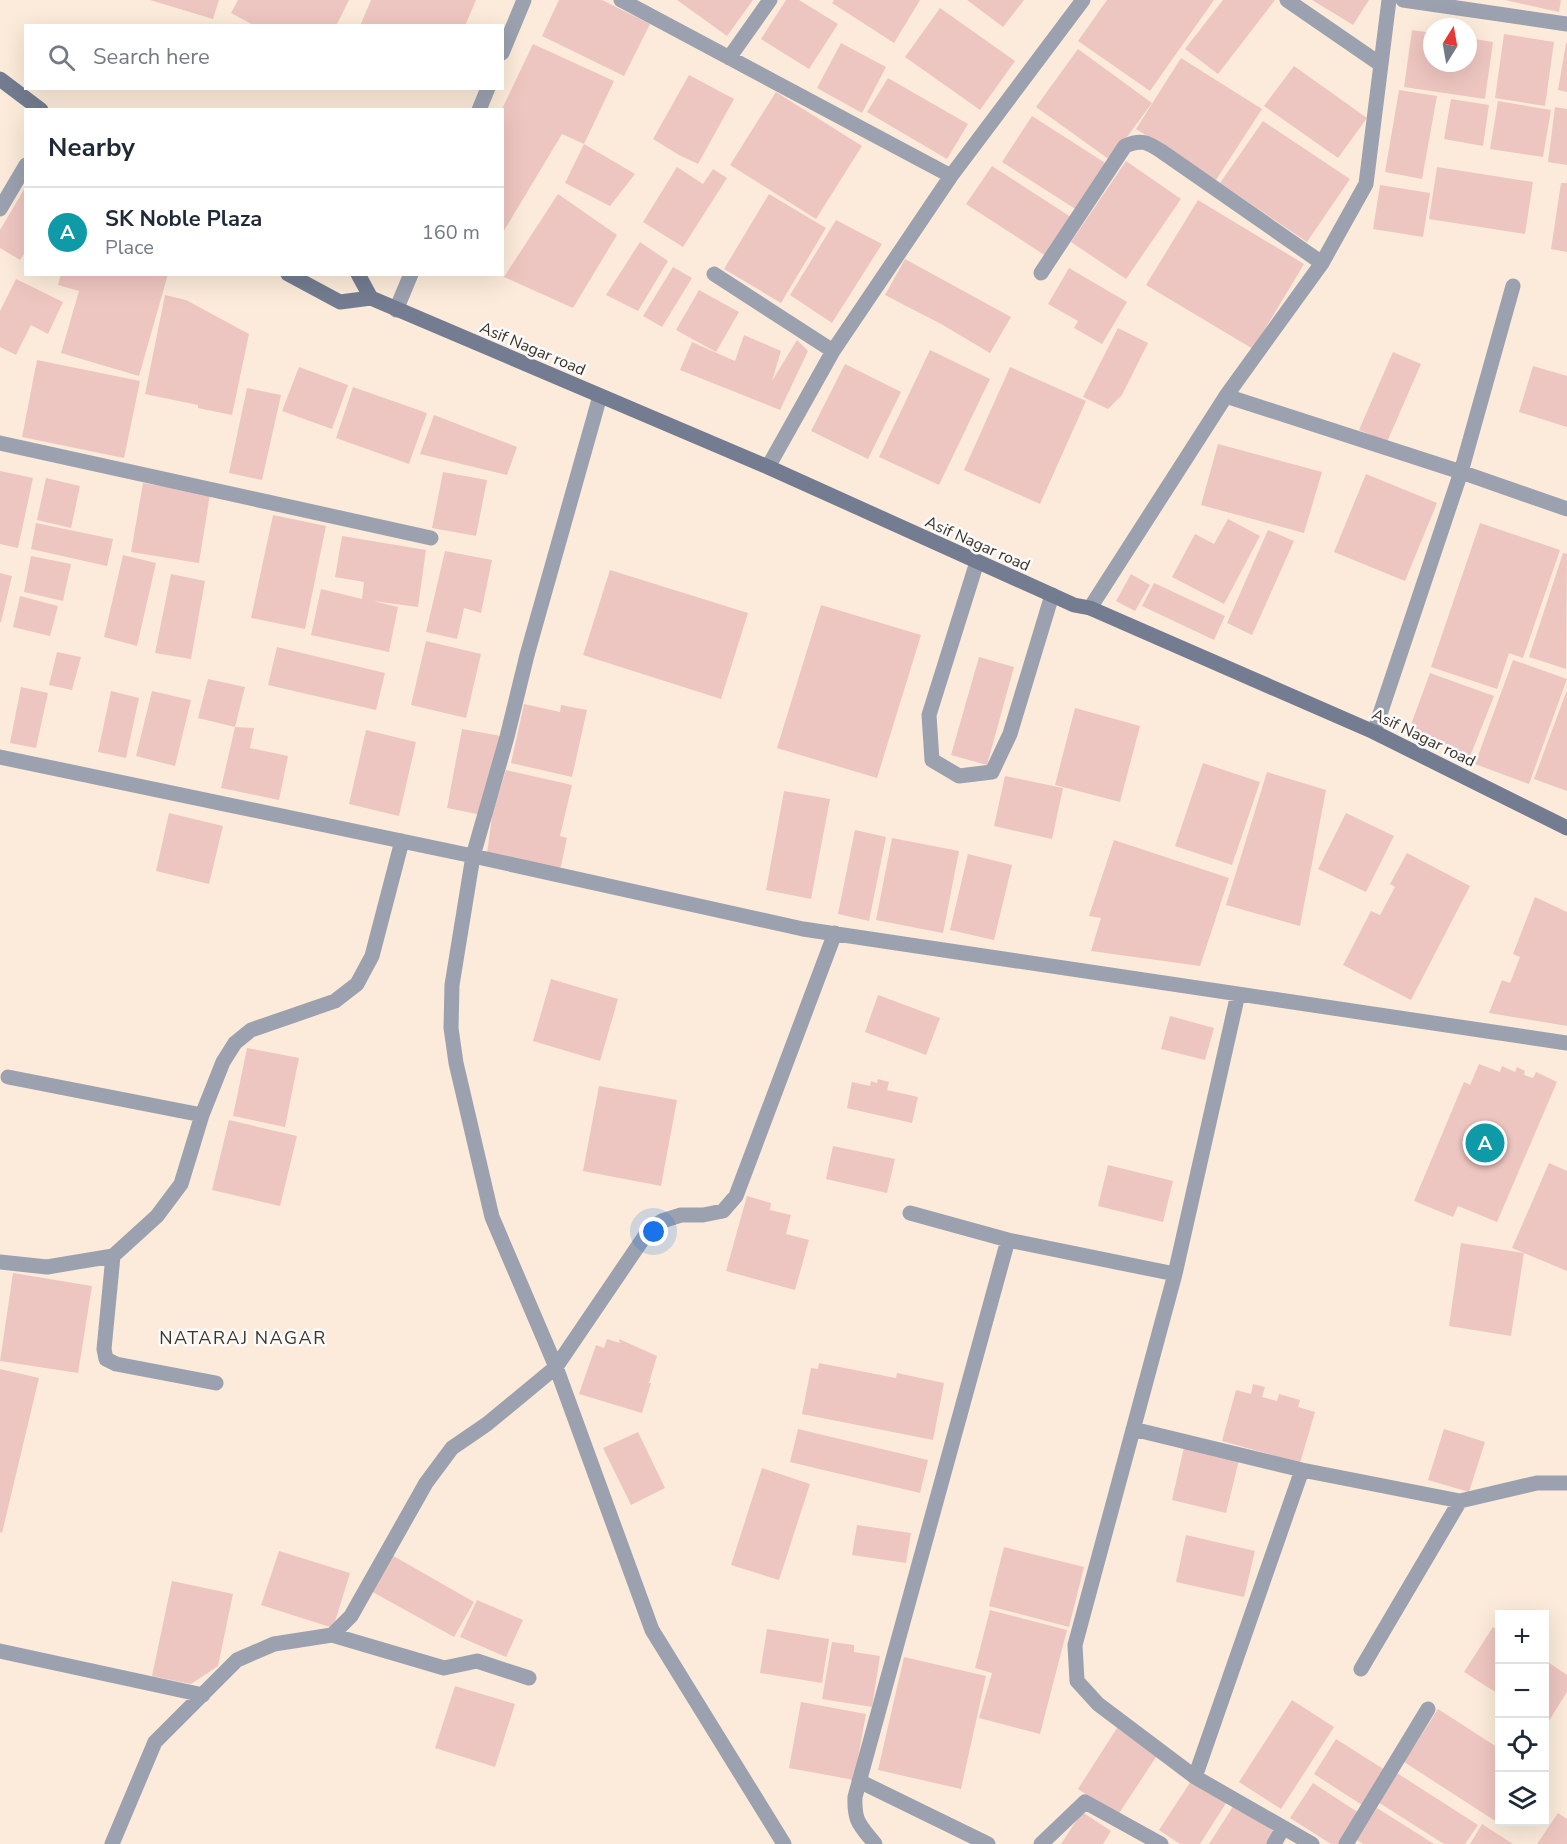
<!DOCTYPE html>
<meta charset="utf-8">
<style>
body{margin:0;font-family:"Nunito Sans",sans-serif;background:#f2f2f3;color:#1f2937}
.controls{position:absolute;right:18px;bottom:18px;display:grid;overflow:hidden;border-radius:0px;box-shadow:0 6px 24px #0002}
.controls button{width:54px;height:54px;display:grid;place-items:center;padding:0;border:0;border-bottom:2px solid #e0e1e3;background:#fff;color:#1f2937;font:30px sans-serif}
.compass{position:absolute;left:1423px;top:18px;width:54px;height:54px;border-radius:50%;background:#fff;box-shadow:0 6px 24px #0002;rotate:11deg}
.you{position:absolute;left:654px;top:1232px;width:21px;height:21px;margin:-15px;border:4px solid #fff;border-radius:50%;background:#1a73e8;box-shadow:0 0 0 9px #1a73e833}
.badge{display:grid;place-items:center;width:39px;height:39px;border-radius:50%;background:#8b5c02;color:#fff;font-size:20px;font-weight:700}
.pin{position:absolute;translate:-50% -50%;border:3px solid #fff;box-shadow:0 2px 6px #0006}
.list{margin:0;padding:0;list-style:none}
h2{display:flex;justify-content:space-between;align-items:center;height:78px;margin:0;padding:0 24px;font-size:26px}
h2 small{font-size:20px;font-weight:400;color:#747a83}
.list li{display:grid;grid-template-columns:39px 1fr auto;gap:18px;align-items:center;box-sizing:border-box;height:90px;padding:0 24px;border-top:2px solid #e0e1e3}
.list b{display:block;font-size:22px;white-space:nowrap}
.list p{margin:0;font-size:20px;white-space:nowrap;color:#747a83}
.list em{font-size:20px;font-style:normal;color:#747a83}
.icon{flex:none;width:33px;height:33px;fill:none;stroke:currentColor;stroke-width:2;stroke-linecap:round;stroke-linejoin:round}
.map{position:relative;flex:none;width:1567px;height:1844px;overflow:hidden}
.search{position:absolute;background:#fff;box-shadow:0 6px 24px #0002;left:24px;top:24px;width:480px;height:66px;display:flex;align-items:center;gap:15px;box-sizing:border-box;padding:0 21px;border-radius:0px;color:#747a83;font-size:22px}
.panel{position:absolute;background:#fff;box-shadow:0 6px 24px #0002;left:24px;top:108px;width:480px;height:168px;border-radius:0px}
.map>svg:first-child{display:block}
.building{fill:#eec6c1}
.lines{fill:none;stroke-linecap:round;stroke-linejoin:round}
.lane{stroke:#9ba1af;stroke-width:15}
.street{stroke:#9ba1af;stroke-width:15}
.secondary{stroke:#737c90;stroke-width:15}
.labels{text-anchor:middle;stroke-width:5;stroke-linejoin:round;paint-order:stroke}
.street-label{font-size:16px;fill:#3d3328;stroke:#fbfbfb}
.neighbourhood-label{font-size:18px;letter-spacing:1.5px;fill:#3d3328;stroke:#fbfbfb}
</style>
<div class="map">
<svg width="1567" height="1844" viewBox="0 0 1567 1844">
<rect width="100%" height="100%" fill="#fcebda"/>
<path class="building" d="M150,0H219L213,19Z
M238,0H349L336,26H255L231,13Z
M371,0H476L465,26H360Z
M559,0H602L650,24L624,76L542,36Z
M677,0H753L727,36Z
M786,0H799L838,24L809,69L761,39Z
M834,0H920L894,43L832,3Z
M967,0H1024L1003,27Z
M1107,0H1214L1150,91L1078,41Z
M1223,0H1275L1218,74L1185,49Z
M1312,0H1369L1353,25Z
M1505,0H1561L1559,12Z
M940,8L1015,61L980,110L905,57Z
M1412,30L1432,33V63H1468V38L1493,42L1485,99L1404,87Z
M1504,34L1554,42L1545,106L1495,98Z
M841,43L886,67L862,113L817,88Z
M1566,43H1567V92L1558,90Z
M533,44L614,81L584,144L562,134L502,234V109Z
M1078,49L1152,103L1110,160L1036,107Z
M1181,58L1262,109L1216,180L1136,129Z
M1294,66L1367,118L1338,158L1264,106Z
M689,75L734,99L698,164L679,155L653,139Z
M888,78L968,124L947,159L867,112Z
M1399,90L1437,96L1422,179L1385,172Z
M776,92L862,146L816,219L730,165Z
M1451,99L1489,105L1483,146L1444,139Z
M1498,101L1551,110L1543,157L1490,149Z
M1555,107L1567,109V165L1548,162Z
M1032,116L1110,166L1080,212L1002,162Z
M1263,121L1350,179L1307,242L1220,183Z
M584,144L635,174L610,206L565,183Z
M1126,161L1181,199L1126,279L1071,242Z
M992,166L1074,219L1049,258L966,204Z
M677,167L703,184L713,169L727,178L683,247L643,222Z
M1437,167L1533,182L1525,234L1429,219Z
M1561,183H1567V252L1551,249Z
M1380,185L1430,193L1423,237L1373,229Z
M26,186V251L20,260L0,248V230Z
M558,194L617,235L573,308L504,277Z
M769,194L826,228L781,303L724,269Z
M1198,200L1304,264L1253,349L1146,285Z
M836,220L882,244L832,323L790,295Z
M640,242L668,261L638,311L606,295Z
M905,259L1011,317L990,353L941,324L885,295Z
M673,267L692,278L662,327L643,316Z
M1069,268L1127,302L1102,344L1074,328L1078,321L1048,304Z
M61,274H168L139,376L61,353L79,291L58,285Z
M16,279L63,302L48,334L31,325L16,355L0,347V311Z
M699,290L739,312L716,352L676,330Z
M165,295L186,300L249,334L232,415L198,408V405L145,394Z
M1118,328L1148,343L1122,395L1108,409L1083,397Z
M744,335L781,351L772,381L797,340L808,351L780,410L680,370L692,342L735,361Z
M930,350L990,379L939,485L879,457Z
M1393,352L1421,364L1387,442L1359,430Z
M37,360L140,381L124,458L22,437Z
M845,364L901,392L868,459L811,431Z
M1533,366L1567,376V427L1519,412Z
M299,367L348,385L332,429L282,411Z
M1010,367L1086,401L1040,504L964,470Z
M353,387L427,413L409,464L336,438Z
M247,388L281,395L262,480L229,473Z
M434,415L517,447L507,475L420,454Z
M1218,444L1322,472L1304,533L1201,505Z
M0,471L33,478L18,548L0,544Z
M443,472L487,480L476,536L432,528Z
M1366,474L1437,503L1405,581L1334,552Z
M46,478L80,486L71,528L37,520Z
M143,483L210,494L199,563L131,552Z
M273,515L326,526L305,629L251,618Z
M1228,519L1260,536L1224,604L1172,577L1195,534L1214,544Z
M36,523L113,539L107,566L31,549Z
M1480,523L1560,550L1523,658L1509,653L1497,689L1431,667Z
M1268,530L1294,541L1252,635L1227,623Z
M342,536L426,550L418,607L373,601L398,607L389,652L311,635L321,589L362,599L364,582L335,577Z
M445,551L492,560L481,613L464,608L457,639L426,632Z
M1563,553L1567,554L1566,669L1529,657Z
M123,555L156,563L137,646L104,637Z
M31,556L71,564L63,601L24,592Z
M610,570L748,613L721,699L583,655Z
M0,573L12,576L1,622H0Z
M171,574L205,581L191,659L155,653Z
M1131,574L1150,585L1135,611L1116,601Z
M1154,583L1225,616L1214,640L1142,606Z
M20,596L58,606L50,636L13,627Z
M821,605L921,635L877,778L777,748Z
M426,641L481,654L466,718L411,705Z
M277,647L385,673L376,710L268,685Z
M57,652L81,657L72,690L49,685Z
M979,657L1014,667L987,765L951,755Z
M1513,660L1567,679L1529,784L1475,764Z
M1430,673L1494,696L1469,759L1409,730Z
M208,679L245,687L235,727L198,718Z
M21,687L48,693L36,748L10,743Z
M1567,690V791L1534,779Z
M111,691L139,698L126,758L98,752Z
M152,691L191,700L175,766L136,756Z
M524,704L560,712L561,705L587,710L572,777L511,763Z
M1075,708L1140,726L1120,802L1055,785Z
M235,727L254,728L250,748L288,756L279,800L221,788Z
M462,729L507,737L492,815L506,770L572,785L560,836L567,838L560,870L487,854L492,817L447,808Z
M366,730L416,742L399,816L349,804Z
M1203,763L1260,782L1232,865L1175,846Z
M1267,772L1326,790L1300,926L1226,905Z
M1005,776L1063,788L1052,839L994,826Z
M784,791L830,799L811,899L766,890Z
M169,813L223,826L209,884L156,871Z
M1346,813L1394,836L1366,892L1318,869Z
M855,830L886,837L869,921L838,914Z
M892,838L959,851L943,933L876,920Z
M1114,840L1229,878L1200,966L1091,951L1101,918L1089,916Z
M1407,853L1470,886L1411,1000L1343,965L1371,911L1380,915L1395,887L1390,884Z
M968,854L1012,865L994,940L950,930Z
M1535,897L1567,912V1026L1489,1013L1502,980L1510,983L1520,957L1513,954Z
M551,979L618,999L600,1061L533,1041Z
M878,995L940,1018L926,1055L865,1032Z
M1170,1016L1214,1028L1205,1060L1161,1049Z
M247,1048L299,1058L285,1127L233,1116Z
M1479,1064L1500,1072L1502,1066L1515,1072L1517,1067L1525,1071L1524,1075L1533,1078L1536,1072L1557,1082L1497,1222L1458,1206L1453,1217L1414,1201L1464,1082L1470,1085Z
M878,1079L889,1082L887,1090L918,1097L912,1123L847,1108L852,1082L870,1086L871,1081L877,1083Z
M599,1086L677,1100L661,1186L583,1171Z
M229,1120L297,1136L280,1206L212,1190Z
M833,1146L895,1159L887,1193L826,1179Z
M1549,1163L1567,1171V1271L1512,1248Z
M1108,1165L1173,1181L1163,1222L1098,1206Z
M747,1196L771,1203L770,1210L791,1215L786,1234L809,1240L795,1290L726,1271Z
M1461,1243L1524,1253L1511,1336L1449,1326Z
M13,1273L92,1286L78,1373L0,1361Z
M607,1339L620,1343L619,1339L657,1356L649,1383H651L642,1413L579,1394L596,1345L604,1348Z
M819,1363L896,1378L897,1373L944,1383L933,1440L802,1414L811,1368L818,1369Z
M0,1369L39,1378L2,1533L0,1532Z
M1253,1384L1265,1387L1262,1397L1277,1401L1279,1394L1300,1400L1298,1407L1315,1412L1300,1463L1222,1441L1236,1390L1251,1394Z
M798,1429L928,1460L920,1493L790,1462Z
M1444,1429L1485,1442L1469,1492L1428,1480Z
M638,1432L665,1488L631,1505L603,1448Z
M1184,1447L1239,1460L1226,1513L1172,1500Z
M762,1468L810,1484L779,1580L731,1565Z
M857,1525L911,1533L906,1563L852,1555Z
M1186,1535L1255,1551L1244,1597L1176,1582Z
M1004,1547L1084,1567L1069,1627L989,1606Z
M279,1551L350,1573L333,1628L261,1605Z
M390,1554L474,1602L454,1637L369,1590Z
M172,1581L233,1594L218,1666L191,1684L152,1676Z
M477,1600L523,1620L506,1657L460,1637Z
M990,1610L1067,1630L1040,1734L979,1718L992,1673L975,1668Z
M1493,1627L1500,1631V1695L1464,1672Z
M767,1629L829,1639L822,1683L760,1673Z
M832,1642L854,1645V1652L880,1656L872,1707L822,1699Z
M904,1657L986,1676L961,1789L878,1770Z
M1545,1660L1567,1675V1692L1545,1727Z
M455,1686L515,1704L495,1767L435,1748Z
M1292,1700L1334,1727L1281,1809L1239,1782Z
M801,1702L866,1714L854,1780L789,1768Z
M1438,1709L1500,1749V1822H1506L1503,1826L1404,1762Z
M1117,1728L1158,1754L1118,1815L1078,1789Z
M1336,1739L1385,1770L1362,1805L1314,1774Z
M1397,1773L1478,1825L1465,1844H1444L1378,1802Z
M1193,1778L1228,1800L1200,1844H1180L1159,1830Z
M1313,1783L1359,1813L1339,1844H1331L1290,1818Z
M1234,1805L1275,1832L1267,1844H1209Z
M1377,1808L1434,1844H1363L1357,1840Z
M1082,1812L1111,1831L1103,1844H1061Z
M1558,1813L1567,1819V1844H1537Z
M1482,1824L1513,1844H1470Z"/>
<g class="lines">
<path class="lane" d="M977,562L929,715L932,760L959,776L992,772L1010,734L1052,595"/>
<path class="street" d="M621,0L951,176
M1287,0L1380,64
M1403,0L1567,24
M502,53L524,0
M729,58L770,0
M479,110L488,88
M0,209L26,165
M1041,273L1125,146C1141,139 1147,142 1161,151L1322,263
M714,274L833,351
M396,310L411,274
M600,396L527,655L507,737L473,856L452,985L451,1028L456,1063L492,1217L556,1367L652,1630L784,1844
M1226,396L1461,472L1567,509
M0,443L431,538
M768,467L833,351L951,176L1083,0
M1090,608L1226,396L1322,263L1366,184L1389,0
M1374,732L1461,472L1513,286
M0,757L473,856L803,929L1567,1043
M1238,994L1175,1274L1075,1645L1077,1681L1098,1704L1195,1777L1312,1844
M8,1077L202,1115
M910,1213L1008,1240L1175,1274
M113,1256L104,1349L106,1359L116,1364L216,1383
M0,1262L47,1267L113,1256L157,1216L181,1184L202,1115L223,1062L235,1043L251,1030L335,1001L357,984L372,956L402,841
M1133,1429L1302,1470L1460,1501L1537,1483H1567
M332,1635L351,1616L426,1483L452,1448L487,1424L556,1367L649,1230L662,1221L681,1215H703L723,1211L736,1196L835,933
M0,1651L203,1695
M1361,1669L1460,1501
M1195,1777L1302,1470
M859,1781L988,1844
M112,1844L155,1742L237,1660L274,1644L332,1635L444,1668L477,1661L529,1678
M875,1844C860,1825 854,1822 855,1797L1008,1240
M1041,1844L1085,1802L1161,1844
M1274,1844L1283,1828
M1346,1844L1428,1709"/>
<path class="secondary" d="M0,79L41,110
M288,274L340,302L371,298L768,467L1052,595L1074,605L1090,608L1374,732L1567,828
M358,274L371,298"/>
</g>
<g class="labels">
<g class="street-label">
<text transform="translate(533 348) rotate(23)" y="6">Asif Nagar road</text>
<text transform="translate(978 543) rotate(24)" y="6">Asif Nagar road</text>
<text transform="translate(1424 737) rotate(26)" y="6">Asif Nagar road</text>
</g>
<g class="neighbourhood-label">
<text x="243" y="1344">NATARAJ NAGAR</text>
</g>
</g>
</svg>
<div class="controls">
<button>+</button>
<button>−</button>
<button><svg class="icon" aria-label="locate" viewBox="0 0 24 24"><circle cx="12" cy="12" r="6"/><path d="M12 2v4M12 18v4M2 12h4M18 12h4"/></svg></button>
<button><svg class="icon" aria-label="layers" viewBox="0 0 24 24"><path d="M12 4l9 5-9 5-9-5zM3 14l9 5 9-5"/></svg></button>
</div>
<svg class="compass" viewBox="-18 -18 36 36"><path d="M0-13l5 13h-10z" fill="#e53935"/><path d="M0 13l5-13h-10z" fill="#747a83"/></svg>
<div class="you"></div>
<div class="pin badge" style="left:1485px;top:1143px;background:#0f9aa8">A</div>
<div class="search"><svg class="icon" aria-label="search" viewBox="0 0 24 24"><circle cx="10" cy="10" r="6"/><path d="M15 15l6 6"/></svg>Search here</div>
<section class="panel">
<h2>Nearby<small></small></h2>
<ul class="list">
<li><span class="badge" style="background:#0f9aa8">A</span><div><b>SK Noble Plaza</b><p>Place</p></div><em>160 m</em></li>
</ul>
</section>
</div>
